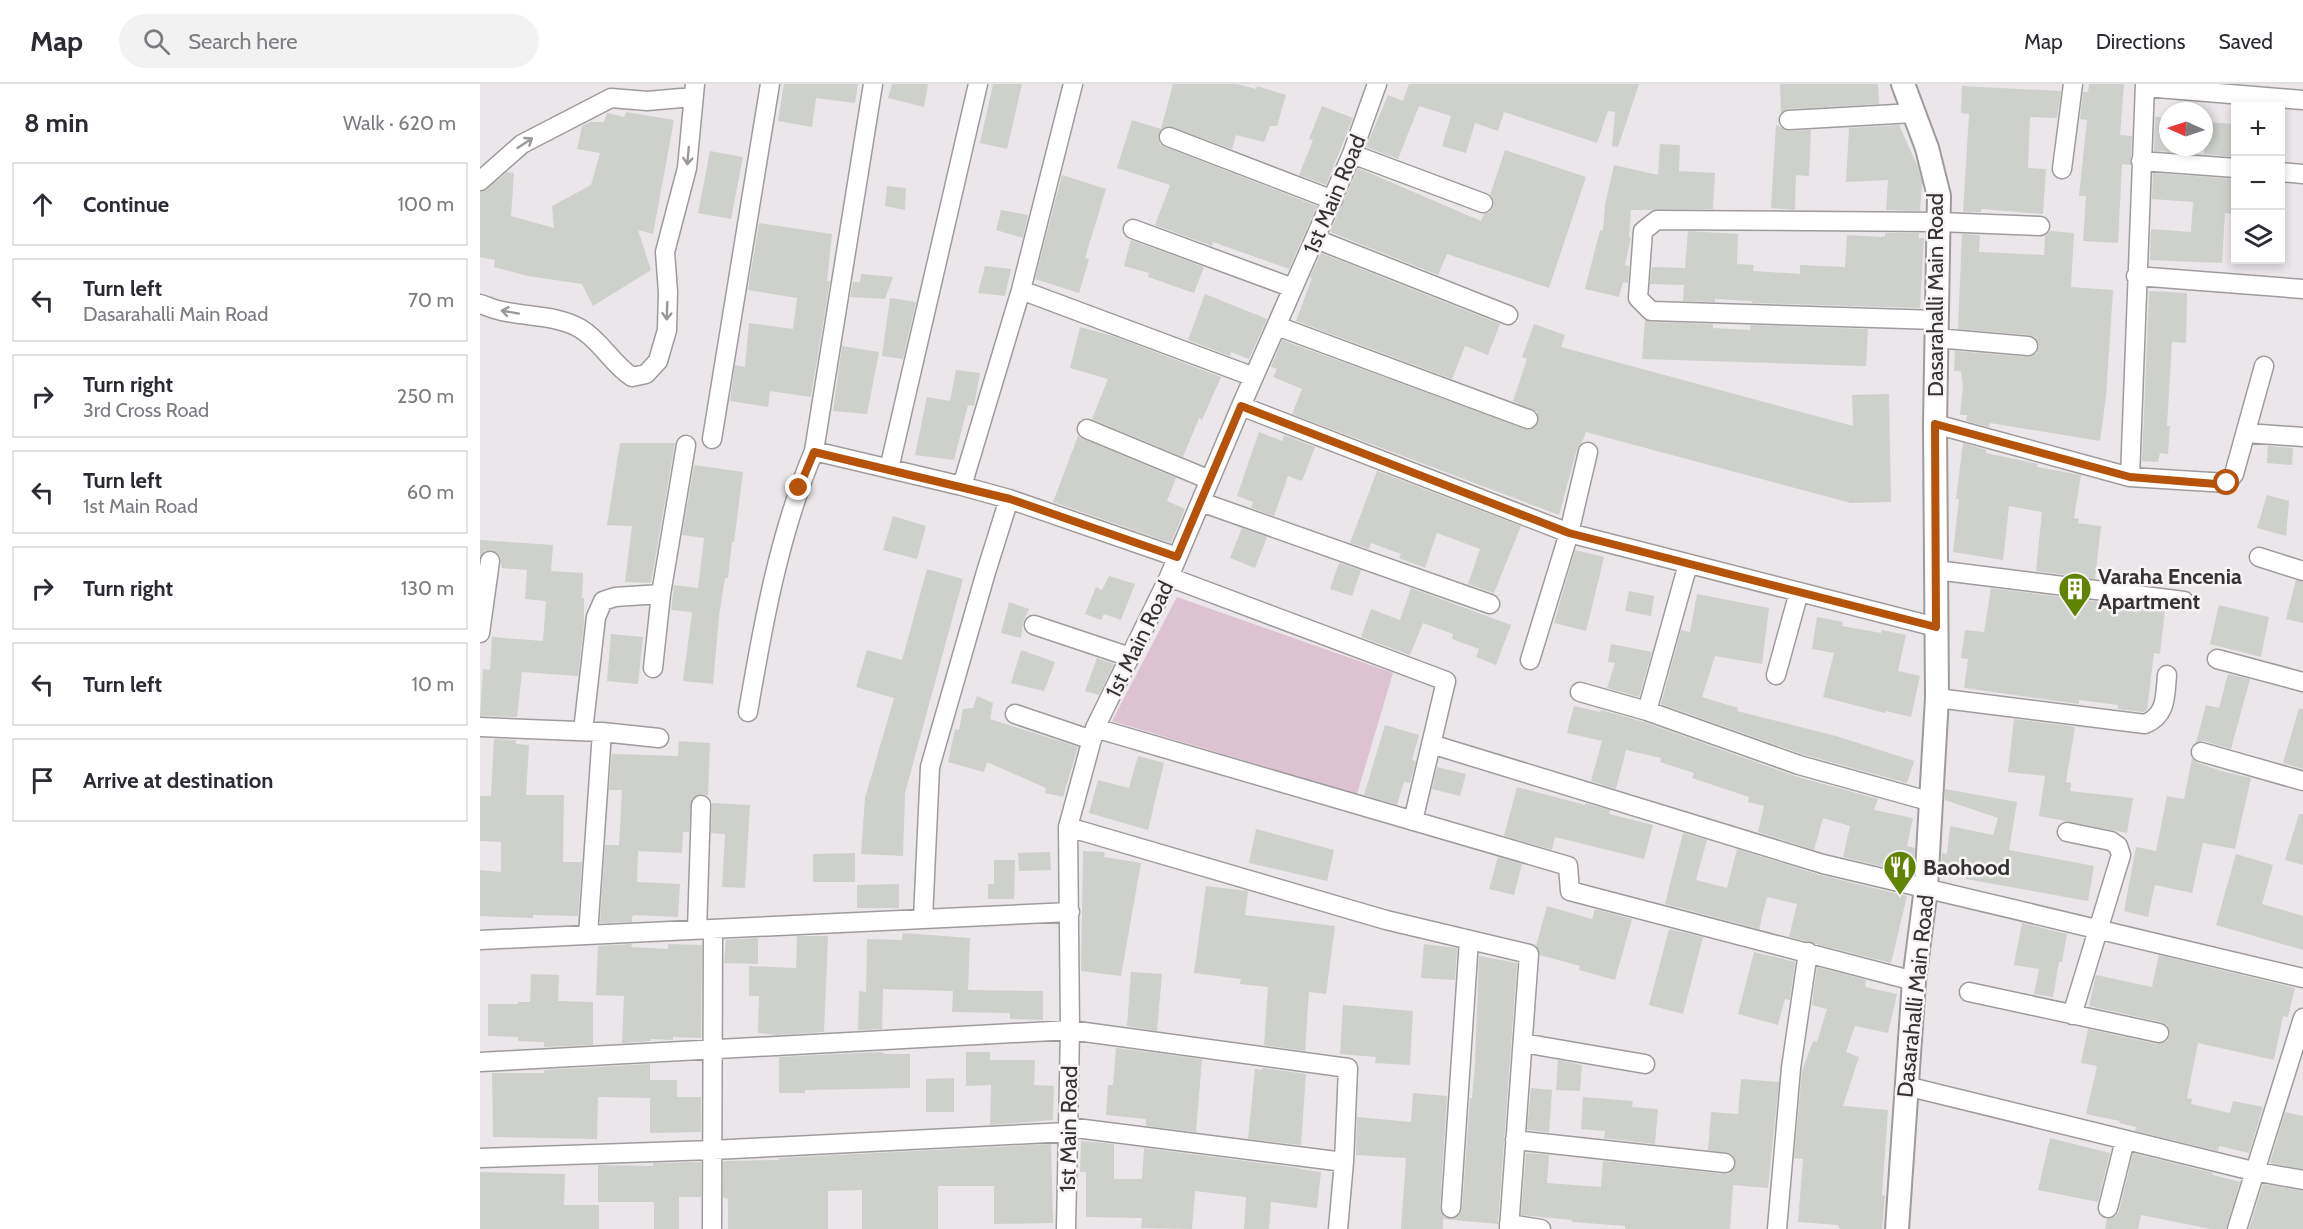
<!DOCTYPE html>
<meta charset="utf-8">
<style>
body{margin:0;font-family:Cabin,sans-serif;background:#f2f2f3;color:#2b2b33}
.controls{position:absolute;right:18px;top:18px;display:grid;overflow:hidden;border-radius:0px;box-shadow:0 3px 9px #0003}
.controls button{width:54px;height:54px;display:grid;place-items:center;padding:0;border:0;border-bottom:2px solid #e1e1e2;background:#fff;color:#2b2b33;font:30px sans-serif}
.compass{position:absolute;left:1679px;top:18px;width:54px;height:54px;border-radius:50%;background:#fff;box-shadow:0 3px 9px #0003;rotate:273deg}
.stop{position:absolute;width:18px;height:18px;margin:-14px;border:4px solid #b45309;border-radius:50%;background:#fff}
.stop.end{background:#b45309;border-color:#fff;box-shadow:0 2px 6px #0008}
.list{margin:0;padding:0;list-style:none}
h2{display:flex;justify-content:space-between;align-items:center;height:78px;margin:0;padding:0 24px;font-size:26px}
h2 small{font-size:20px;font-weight:400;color:#7c7c81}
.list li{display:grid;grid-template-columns:39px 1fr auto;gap:18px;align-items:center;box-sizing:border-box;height:84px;margin:0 12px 12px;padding:0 12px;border:2px solid #e1e1e2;border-radius:0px}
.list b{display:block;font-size:22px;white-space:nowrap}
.list p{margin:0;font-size:20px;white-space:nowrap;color:#7c7c81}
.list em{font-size:20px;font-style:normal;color:#7c7c81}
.icon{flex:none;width:33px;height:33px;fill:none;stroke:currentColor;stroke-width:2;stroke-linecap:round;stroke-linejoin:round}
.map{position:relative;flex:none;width:1823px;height:1145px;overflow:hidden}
header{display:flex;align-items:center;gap:36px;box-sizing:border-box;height:84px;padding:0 30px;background:#fff;border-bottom:2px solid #e1e1e2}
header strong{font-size:28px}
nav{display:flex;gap:33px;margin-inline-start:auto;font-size:21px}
.search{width:420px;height:54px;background:#f2f2f3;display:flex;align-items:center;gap:15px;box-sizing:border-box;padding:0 21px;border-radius:33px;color:#7c7c81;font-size:22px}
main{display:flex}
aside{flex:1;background:#fff}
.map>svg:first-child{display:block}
.green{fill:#ddc3d2}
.building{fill:#ced0cc}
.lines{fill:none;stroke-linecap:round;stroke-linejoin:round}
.minor-casing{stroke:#9f9b9d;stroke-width:21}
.tertiary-casing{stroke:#9f9b9d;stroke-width:26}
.minor{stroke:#fff;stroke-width:18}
.tertiary{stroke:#fff;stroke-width:22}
.oneway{stroke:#9a9899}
.route{stroke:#b45309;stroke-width:8}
.labels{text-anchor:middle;stroke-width:5;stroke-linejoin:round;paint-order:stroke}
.street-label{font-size:22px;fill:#343233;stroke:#f8f4f6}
.poi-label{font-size:22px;font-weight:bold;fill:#343233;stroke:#f8f4f6;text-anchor:start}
</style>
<header>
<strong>Map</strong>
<div class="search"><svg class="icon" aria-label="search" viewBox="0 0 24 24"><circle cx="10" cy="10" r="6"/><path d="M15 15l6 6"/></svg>Search here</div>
<nav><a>Map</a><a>Directions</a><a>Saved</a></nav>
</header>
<main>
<aside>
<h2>8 min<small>Walk · 620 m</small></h2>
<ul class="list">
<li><svg class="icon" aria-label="ahead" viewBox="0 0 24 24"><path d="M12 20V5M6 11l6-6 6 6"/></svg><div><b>Continue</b></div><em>100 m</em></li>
<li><svg class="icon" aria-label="left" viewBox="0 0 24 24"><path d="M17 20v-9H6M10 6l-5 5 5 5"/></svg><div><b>Turn left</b><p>Dasarahalli Main Road</p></div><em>70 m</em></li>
<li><svg class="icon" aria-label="right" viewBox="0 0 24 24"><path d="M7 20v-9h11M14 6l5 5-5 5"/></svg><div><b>Turn right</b><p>3rd Cross Road</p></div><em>250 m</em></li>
<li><svg class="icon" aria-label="left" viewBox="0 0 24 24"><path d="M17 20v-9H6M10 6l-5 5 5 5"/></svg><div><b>Turn left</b><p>1st Main Road</p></div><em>60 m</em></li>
<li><svg class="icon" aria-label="right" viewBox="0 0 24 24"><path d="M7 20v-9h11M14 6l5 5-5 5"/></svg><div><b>Turn right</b></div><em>130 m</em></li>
<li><svg class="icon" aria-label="left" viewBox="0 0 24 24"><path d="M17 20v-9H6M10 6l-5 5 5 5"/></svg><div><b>Turn left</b></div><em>10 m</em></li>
<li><svg class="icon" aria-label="arrive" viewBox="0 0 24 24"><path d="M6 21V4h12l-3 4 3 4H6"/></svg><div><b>Arrive at destination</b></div></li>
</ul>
</aside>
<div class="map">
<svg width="1823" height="1145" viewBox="0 0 1823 1145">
<rect width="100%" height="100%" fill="#ebe6e9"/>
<path class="green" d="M697,513L913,589L877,710L632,637Z"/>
<path class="building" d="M304,0H378L375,19L336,14L332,43L298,37Z
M412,0H448L444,23L408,14Z
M513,0H542L527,65L500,59Z
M693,0H757L776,5L777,2L806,11L797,42H790L784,58L756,51L752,65L688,42L682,45L678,54L680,60L685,63L837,122L809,185L733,158L732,162L675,141L690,101L637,84L652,36L681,45Z
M929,0H1159L1138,63L1132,62L1135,28L1128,27L1117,59L1024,28L1018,47L995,39L986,69L962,62L971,32L939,22L918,75L886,63L908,11L923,17Z
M1300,0H1398L1399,20L1308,25L1301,29Z
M1609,0H1644L1640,51L1652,52L1651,73V81L1642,80L1638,159L1603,157L1606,112H1599L1607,36L1600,35L1603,8H1608Z
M1482,2L1581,7L1577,34L1550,33L1548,84L1566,85L1563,130L1501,125V128H1483L1489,30L1481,29Z
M842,22L873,34L846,101L819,91L833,56L829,55Z
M146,28L194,36L173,150L158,146L171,186L113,222L102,200L48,192L14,183L15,176L0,173V108L7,105L27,88L34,89L31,132L74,144L72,122L111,101L120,69L97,65L102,42L110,38H124L127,29L144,33Z
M1675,33H1688V63H1694V68L1674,67Z
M1726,38L1755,40V73L1724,70Z
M1296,41L1309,47L1331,46L1329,92L1316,91L1315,126L1291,124Z
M1419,41L1437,81L1442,98L1440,127L1406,126L1408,96L1366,98L1369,44Z
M1180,60L1200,61L1199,87L1235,89L1233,125L1151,126L1149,153H1151L1145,181L1149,182L1148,199L1143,198L1139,213L1105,205L1120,146L1123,147L1125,121L1134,81L1178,91Z
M1025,66L1106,93L1069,204L967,170L958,191L850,148L878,84L1001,137L1004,130L1010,128L1014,122V117L1010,111Z
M230,67L263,73L251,135L218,129Z
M1673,89L1755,95V130L1745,129L1742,179L1670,176L1671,145L1711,148L1713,118L1672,115Z
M582,91L626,105L605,174L609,175L599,209L555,195Z
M407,102L426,104L425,126L405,122Z
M521,126L548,131L543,154L516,146Z
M279,139L352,150L347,197H350L331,313L290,307L288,323L250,317L255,281L265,283L269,239L313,245L317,214L268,206Z
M1208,147L1258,150L1257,180L1274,181L1273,187L1320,190V181L1365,183L1367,151L1401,153L1405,152V149H1439V154H1444L1440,224L1272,219V217L1235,215V218L1203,217L1204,201L1170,200L1172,183L1205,184Z
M1570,147L1594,149L1591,203L1633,206L1626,312L1620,357L1510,339L1509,343L1486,337L1487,331H1480L1483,302L1481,287H1474L1475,267L1548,273L1557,269L1559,262L1555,253L1549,251L1478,245L1482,150L1500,151L1499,168L1564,171L1565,152Z
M651,156L724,183L714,209L668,193L669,189L644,182Z
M841,169L1020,240L1008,271L985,262L972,295L816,237L832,194L830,193Z
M505,182L531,185L525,212L498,209Z
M381,190L413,193L405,215L370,213L373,198H380Z
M1669,207L1707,209L1706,259L1692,258L1687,342H1690L1688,370L1680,369L1678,378L1662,377Z
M725,210L787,235L769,275L751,268L750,272L708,256Z
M410,214L436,218L423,275L402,272Z
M1165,236L1171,238L1233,240V244L1270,246L1271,241L1388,245L1386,282L1162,275Z
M1054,240L1085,251L1081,263L1373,342L1372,311L1409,310L1411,418L1371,419L1106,348L1102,359L1097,365L1079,431L812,330L822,305L793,293L797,285L791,283L802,256L1049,346L1058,339L1057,328L1033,317L1047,275L1042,273Z
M600,243L633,252L741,293L722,336L719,334L703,373L612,335L628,295L590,284Z
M362,262L399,268L387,330L353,327Z
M476,286L500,289L494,322L488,321L474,376L435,371L447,313L470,317Z
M779,348L802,357L804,351L835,363L822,397L808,392L794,432L771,424L773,418L757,412Z
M598,352L603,355L696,394L687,417L705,425L691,459L573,418Z
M140,359H195L171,499L145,498L152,442L127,441Z
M1483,359L1506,366V369L1558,380L1557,383L1601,391L1594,434L1599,435L1598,439L1621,442L1615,495L1556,487L1562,428L1529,422L1523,476L1473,468L1479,415H1476Z
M1788,362L1813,364L1812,381L1787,379Z
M214,381L263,388L254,458H252L248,494H245L239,532L233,600L203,597L212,528L191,526L194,501L218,504L224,454L202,451Z
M897,387L1041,442L1014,509L988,500L1000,465L957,449L945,484L919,474L921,470L891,459L889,465L870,459Z
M1787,411L1809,417L1806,452L1777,444Z
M413,432L446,442L437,475L403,466Z
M762,444L787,453L775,484L750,474Z
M0,456L73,461L71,487L103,489L102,514H104V540L98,592L42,588L37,633L0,632L3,585L10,586L12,553L63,557L66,517L45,515L47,486L22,484L20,472L12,466L5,467L0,473Z
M1095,466L1124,473L1106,547L1074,539Z
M859,479L881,486L872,512L850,505Z
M447,485L483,495L425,709L423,772L381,770L385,714L414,614L376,603L387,566L422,576Z
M629,492L655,500L641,536L624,530L621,536L605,530L616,503L622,506Z
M1816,496L1823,498V539L1806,535Z
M931,504L1031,541L1016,581L996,573L999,565L972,555L973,550L943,539L930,571L881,553L891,525L920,536Z
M1511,504L1685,526L1680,570L1674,569L1667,626L1663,628L1638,625V621L1599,616V620L1484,604L1488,575L1481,574L1485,546L1504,548Z
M1149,507L1174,512L1171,532L1145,527Z
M1217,510L1289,524L1282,580L1235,572L1222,613L1258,624L1257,627L1356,652L1434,677L1427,699L1322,670L1181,620L1201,546L1210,548Z
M529,518L549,525L543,538L541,554L521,549Z
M1739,521L1789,533L1781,573L1730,560Z
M1337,533L1363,538L1362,542L1401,549L1402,546L1426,551L1418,587L1440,592L1431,633L1406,627L1405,629L1343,613L1354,569L1332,565Z
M131,550L163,553L158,600L127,597Z
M1131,560L1172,568L1159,613L1127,604L1135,579L1128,578Z
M541,566L575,578L564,607L531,599Z
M617,574L634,580L619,611L605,607Z
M1748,590L1770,595L1751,665L1724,657L1716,658L1726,621L1739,624Z
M497,612L513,619L510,635L598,663L583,713L565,709L566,704L507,678L504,688L468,678L475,645L479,646L483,625L493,624Z
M1094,622L1120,628L1121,626L1164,638L1315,692L1398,715L1394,726L1433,734L1427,762L1435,764L1433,790L1363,773L1370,742L1343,734L1334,766L1278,748L1284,722L1268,718L1269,713L1212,694L1214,689L1180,678L1181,674L1146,666L1136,705L1111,697L1122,657L1087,649Z
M1819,624L1823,625V685L1803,679Z
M1534,635L1595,643L1586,698L1591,699L1590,707L1653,714L1647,749L1559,732L1565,692L1528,688Z
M905,641L939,651L932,676L936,677L930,699L924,698L917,721L884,711Z
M14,655L36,656V660L49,661L46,711H84L83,778H102L98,832L53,831V834L0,832V786L21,788V758L0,757V712H11Z
M199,657L230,659L228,712L221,710L211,716L209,748H203L202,769L158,767L157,798L200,800L198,833L155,831L152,832V838L120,839L125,761H139L142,706H129L132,670L198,672Z
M658,672L684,679L668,746L609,729L618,696L649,704Z
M1712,674L1718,679L1745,688L1771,694L1755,765L1723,759L1712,809L1675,801L1668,833L1644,827L1656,763L1676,767L1687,712L1704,715Z
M957,683L986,690L980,712L952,705Z
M1037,703L1105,721V719L1130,726L1129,730L1173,741L1164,775L1075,753L1072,766L1024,752Z
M1465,705L1537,718L1529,766L1614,782L1608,817L1486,795V791L1460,789L1462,769L1467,770L1470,742L1513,751L1518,734L1465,716Z
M232,719L270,721L265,804L242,803L245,750L231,749Z
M1819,730H1823V781L1805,776Z
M776,745L854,766L847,797L769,779Z
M1203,749L1227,756L1216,796L1247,804L1257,765L1340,791L1427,812L1411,879L1309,853L1317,820L1287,813L1279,845L1185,820Z
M603,767L625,768L624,773L661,779L641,892L601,887Z
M570,768L571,786L539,787L538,769Z
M375,769V798H333V770Z
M1756,770L1793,781L1782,820L1823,832V866L1736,841Z
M1018,773L1042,780L1034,811L1009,805Z
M514,776H535L534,815H508V800H514Z
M419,800V824H377V801Z
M726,802L768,807L765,831L855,842L846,910L829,908L825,967L784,961L788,903L760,900L761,895L714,889Z
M1067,822L1112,835L1115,825L1152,835L1135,896L1099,886L1100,882L1060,871L1056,862Z
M1542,839L1587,850L1582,878H1579L1573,913L1554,910L1559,885L1534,881Z
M1189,845L1223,853L1203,930L1169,921Z
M423,849L490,854L488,906L563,907V936L530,935V929L472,928L473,907L403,905L402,945L378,946L379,907L386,908L387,855L422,856Z
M317,852H348L344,948L298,951L278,949L279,912H269V882L316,884Z
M278,854V880L244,879L246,856Z
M152,860L151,863L188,865V860L222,861L221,954L193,953V956L171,955V957L142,959L144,912L116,911L118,862Z
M944,860L977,864L975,896L941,894Z
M1274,868L1315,878L1310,916L1305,915L1298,941L1258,930Z
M1679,871L1815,904L1808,933L1803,932L1794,976L1718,959L1707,1014L1712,1015L1711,1020L1750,1029L1753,1017L1783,1023L1769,1069L1739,1062L1738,1067L1655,1047L1656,1043L1639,1039L1640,1037L1606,1030L1617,982L1601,979L1608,945L1677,960L1687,957L1690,951L1687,941L1681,938L1609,922L1616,891L1672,903Z
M999,872L1037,879L1018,1140L963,1135V1145H921L926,1074L876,1071L877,1033L931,1038L933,1009L967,1012L960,1124L965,1134H975L980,1131L982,1125L990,1014H992L995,979Z
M1337,883L1386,896L1385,903L1417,910L1408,949L1375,942L1366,968L1379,973L1363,1022L1408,1026L1402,1111L1405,1112L1402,1145H1360L1358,1141L1318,1138L1323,1075L1314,1074L1322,987L1333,957L1337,958L1347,925L1332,921Z
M651,888L682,890L677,947L647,942Z
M51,890L79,891L78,917L113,918V961L64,963V958L38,957V953L8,952V920H38V918H50Z
M863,921L933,927L930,981L895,979L896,973L860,970Z
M636,964L722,975L716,1048L666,1042V1035L626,1031L628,1001H633Z
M401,968L405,970H430V1004L325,1006V1009H299V973Z
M486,968H510V976H555L554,1001L574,1002L573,1036L510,1041L511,1001L486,1002Z
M1078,976L1102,981L1100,1007L1076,1006Z
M170,980V996H197V1013H221V1048L170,1049V1014L118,1013L117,1055L13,1053L12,989H64V986Z
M782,984L826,990L821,1061L768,1055L775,985L782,986Z
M474,994V1028H446V995Z
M1261,995L1299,998L1288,1104L1253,1101L1250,1145H1145V1142L1092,1138V1136L1041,1131L1046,1069L1069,1071L1067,1099L1121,1103L1123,1077L1244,1090L1250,1089L1256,1080L1252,1070L1228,1066L1231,1028L1258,1030Z
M1051,1004L1072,1006L1069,1048L1047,1046Z
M1103,1013L1153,1017L1152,1023L1178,1025L1175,1060L1124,1054L1125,1047L1101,1045Z
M1805,1028L1823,1032V1085L1790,1079Z
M1570,1054L1630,1069L1618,1118L1558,1106Z
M601,1057L634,1060V1095H662L664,1064L819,1084V1085L841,1088L837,1124L791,1118L789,1145H764L766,1113L715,1107L712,1145L661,1144L662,1134L606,1133V1088H600Z
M571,1060L573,1139L514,1140V1102H458V1145H382V1106L348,1107V1145H248V1115L243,1113V1078L246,1077L299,1076V1074Z
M1653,1069L1733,1089V1091L1760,1098L1746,1145H1731L1661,1131L1658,1145H1625L1627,1135L1636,1132L1639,1127Z
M221,1078V1113H199V1145H174V1118H118V1081L173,1082V1079Z
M0,1088L85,1090L84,1121H119V1145H0Z
M1783,1100L1823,1107V1145H1769Z"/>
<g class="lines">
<g class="minor-casing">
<path id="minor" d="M593,0L541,206L482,402L529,415L697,473
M1665,3L1823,16
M1309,36L1434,29
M689,53L853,116
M872,70L1003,119
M1661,77L1756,84
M1582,85L1593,0
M1800,88L1823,90
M0,97L42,60L131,14L167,17L213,13
M653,145L813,204
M836,155L1028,231
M1656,192L1823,205
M541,206L774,293
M0,220C7,222 15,226 22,227C48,233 78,231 101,245C121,257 132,280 152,293L166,290L178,277L187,246L188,208L185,168L207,84L215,0
M1457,236L1171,227L1158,214L1163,147L1177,136L1459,138L1560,142
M797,242L1048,335
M1456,254L1548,262
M761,322L1089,449L1456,543
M1455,340L1650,393L1665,0
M607,345L730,396
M1766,349L1823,353
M232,355L290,0
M334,367L482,402
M409,385L498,0
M1650,393L1747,399L1754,390L1784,282
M721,418L1010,520
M1779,473L1823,487
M1456,486L1704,517
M689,493L966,597L933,737
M554,541L650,573
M0,549L10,477
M1737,575L1823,598
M1050,576L1089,449L1108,368
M173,584L181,510
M1296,591L1319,508
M1100,608L1167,627L1319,681L1452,718
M1457,614L1665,640C1687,631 1685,612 1687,591
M1167,627L1208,480
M268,628C283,540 299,450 334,367L393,0
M535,630L612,656
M0,643L122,648L108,851
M615,644L1088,782L1090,807L1434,897
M103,647L116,533L123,517L135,513L181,510L206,361
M122,648L179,654
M951,660L1343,780L1823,894
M1721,668L1823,697
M588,743L906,836L1049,870L1029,1145
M1587,748L1631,757L1638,762L1641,771L1592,931
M443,835L450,683L506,488L529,415
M217,846L221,721
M0,856L590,828
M1489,908L1679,949
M1043,959L1165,980
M0,978L590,946L868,984L864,1078L858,1145
M1426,1002L1773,1087L1823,1096
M588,1043L864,1078
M1035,1056L1245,1079
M0,1074L232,1066L588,1048
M971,1124L989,856
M1628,1124L1645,1056
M1029,1140L1061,1145
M232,1145L233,845
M586,1145L590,946L588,743L615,644L689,493L761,322L872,70L897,0
M1297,1145L1311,984L1328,868
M1757,1145L1823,934"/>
</g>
<g class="tertiary-casing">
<path id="tertiary" d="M1417,1145L1434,897L1446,804L1457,614L1455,340L1459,112L1447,64L1423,0"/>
</g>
<use href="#minor" class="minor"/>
<use href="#tertiary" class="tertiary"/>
</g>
<defs><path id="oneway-shaft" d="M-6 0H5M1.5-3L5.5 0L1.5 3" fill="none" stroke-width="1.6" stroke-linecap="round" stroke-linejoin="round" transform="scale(1.5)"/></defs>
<g class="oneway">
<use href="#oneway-shaft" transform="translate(45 59) rotate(-33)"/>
<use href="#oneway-shaft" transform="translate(208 72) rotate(95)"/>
<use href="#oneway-shaft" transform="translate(187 227) rotate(92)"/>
<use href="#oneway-shaft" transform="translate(30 228) rotate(-170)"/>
</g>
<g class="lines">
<path class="route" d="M319,404L334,368L530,415L697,473L761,322L1089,449L1456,543L1455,340L1650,393L1736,400L1747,399"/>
</g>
<defs>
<g id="building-pin" transform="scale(1.725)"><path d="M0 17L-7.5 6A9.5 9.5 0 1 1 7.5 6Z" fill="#618400" stroke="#f8f4f6"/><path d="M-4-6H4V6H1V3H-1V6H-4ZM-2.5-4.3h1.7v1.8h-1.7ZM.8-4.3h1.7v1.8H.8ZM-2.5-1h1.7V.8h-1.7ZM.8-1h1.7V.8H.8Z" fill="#fff"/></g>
<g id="restaurant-pin" transform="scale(1.725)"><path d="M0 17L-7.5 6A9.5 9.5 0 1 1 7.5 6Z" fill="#618400" stroke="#f8f4f6"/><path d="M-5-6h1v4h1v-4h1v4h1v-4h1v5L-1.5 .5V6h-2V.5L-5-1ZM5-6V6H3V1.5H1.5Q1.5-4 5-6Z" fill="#fff"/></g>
</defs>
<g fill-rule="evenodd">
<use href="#building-pin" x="1595" y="505"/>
<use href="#restaurant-pin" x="1420" y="783"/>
</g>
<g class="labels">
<g class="street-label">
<text transform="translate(854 110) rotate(-67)" y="8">1st Main Road</text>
<text transform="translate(1455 211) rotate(-90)" y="8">Dasarahalli Main Road</text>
<text transform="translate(659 555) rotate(-64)" y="8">1st Main Road</text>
<text transform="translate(1435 912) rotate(-84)" y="8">Dasarahalli Main Road</text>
<text transform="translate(588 1045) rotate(-89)" y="8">1st Main Road</text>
</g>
<g class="poi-label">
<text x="1618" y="500">Varaha Encenia<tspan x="1618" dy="25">Apartment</tspan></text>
<text x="1443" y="791">Baohood</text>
</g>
</g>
</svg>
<div class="controls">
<button>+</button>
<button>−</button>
<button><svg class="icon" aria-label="layers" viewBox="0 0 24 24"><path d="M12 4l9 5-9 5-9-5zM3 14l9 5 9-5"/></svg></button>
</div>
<svg class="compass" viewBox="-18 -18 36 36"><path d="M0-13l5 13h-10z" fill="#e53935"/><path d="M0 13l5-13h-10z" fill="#7c7c81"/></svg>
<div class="stop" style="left:1747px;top:399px"></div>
<div class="stop end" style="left:319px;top:404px"></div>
</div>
</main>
